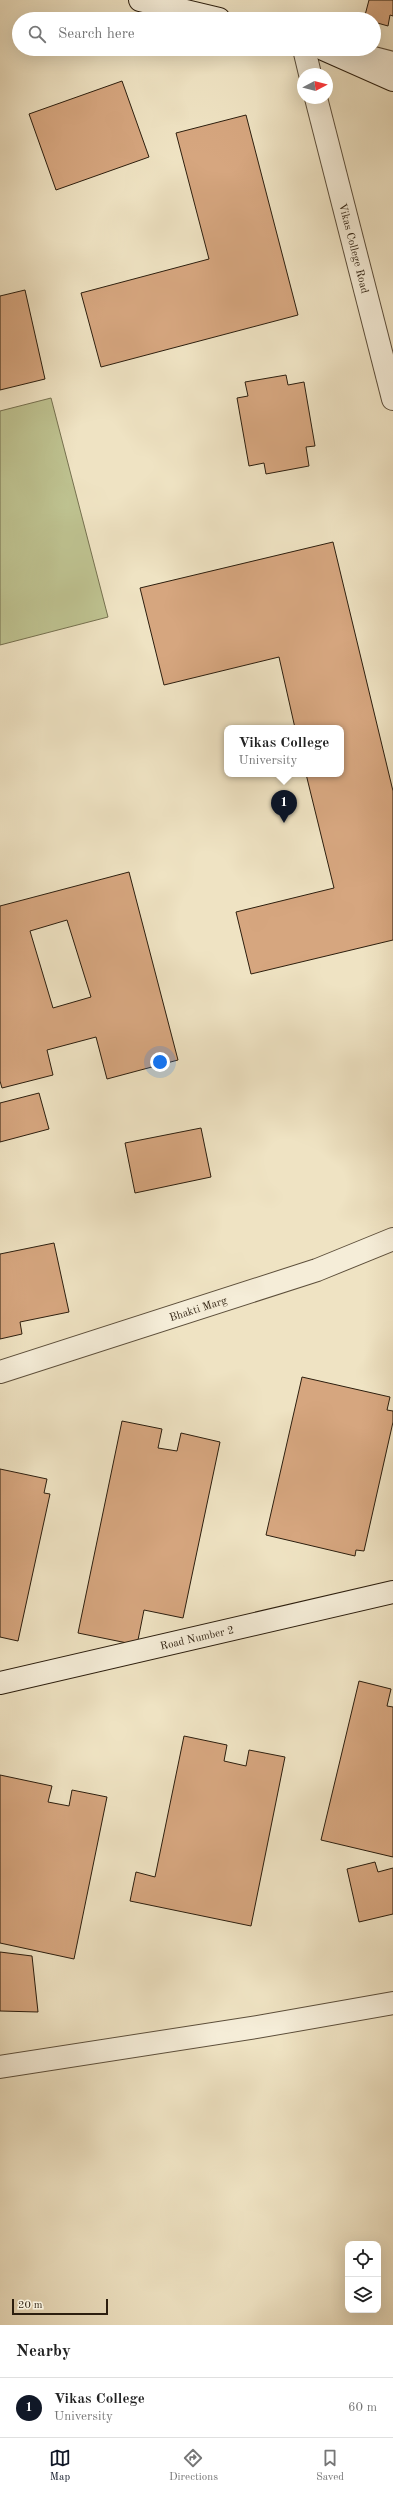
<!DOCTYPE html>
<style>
body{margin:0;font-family:"Old Standard TT",serif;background:#f6f6f6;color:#222}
.controls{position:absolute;right:12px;bottom:12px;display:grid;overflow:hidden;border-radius:8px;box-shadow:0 4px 16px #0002}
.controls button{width:36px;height:36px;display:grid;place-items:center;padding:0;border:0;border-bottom:1px solid #e0e0e0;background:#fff;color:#222;font:20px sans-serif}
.compass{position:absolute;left:297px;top:68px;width:36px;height:36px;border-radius:50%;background:#fff;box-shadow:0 4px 16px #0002;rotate:83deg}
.scale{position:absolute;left:12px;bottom:10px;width:96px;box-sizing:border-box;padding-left:4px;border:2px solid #2c1e0e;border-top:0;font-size:11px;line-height:14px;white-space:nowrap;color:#2c1e0e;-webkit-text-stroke:3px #f5edd8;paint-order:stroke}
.you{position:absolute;left:160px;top:1062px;width:14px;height:14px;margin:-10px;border:3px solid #fff;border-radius:50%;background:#1a73e8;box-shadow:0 0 0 6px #1a73e833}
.badge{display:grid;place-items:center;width:26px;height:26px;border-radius:50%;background:#111827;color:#fff;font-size:13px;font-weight:700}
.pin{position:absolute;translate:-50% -33px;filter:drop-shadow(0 1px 2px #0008)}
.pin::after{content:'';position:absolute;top:21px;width:14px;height:12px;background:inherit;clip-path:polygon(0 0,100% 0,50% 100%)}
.popup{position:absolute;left:224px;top:725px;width:120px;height:52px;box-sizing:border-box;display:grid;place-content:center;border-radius:8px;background:#fff;filter:drop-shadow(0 1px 3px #0005);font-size:13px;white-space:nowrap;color:#767676}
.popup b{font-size:15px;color:#222}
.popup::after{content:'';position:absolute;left:50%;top:100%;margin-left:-8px;border:8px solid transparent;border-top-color:#fff}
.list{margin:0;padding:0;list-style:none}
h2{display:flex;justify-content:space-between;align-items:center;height:52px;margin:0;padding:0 16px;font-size:17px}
h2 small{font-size:13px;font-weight:400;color:#767676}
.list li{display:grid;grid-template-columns:26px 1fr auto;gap:12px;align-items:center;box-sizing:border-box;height:60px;padding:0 16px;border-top:1px solid #e0e0e0}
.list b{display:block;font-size:15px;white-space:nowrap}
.list p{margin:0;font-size:13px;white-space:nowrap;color:#767676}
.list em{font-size:13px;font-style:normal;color:#767676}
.icon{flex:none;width:22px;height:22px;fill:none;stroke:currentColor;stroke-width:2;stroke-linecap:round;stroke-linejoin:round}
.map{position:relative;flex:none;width:393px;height:2325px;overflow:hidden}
.search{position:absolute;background:#fff;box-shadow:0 4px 16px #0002;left:12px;right:12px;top:12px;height:44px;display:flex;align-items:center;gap:10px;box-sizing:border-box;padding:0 14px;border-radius:22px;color:#767676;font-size:15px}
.sheet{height:112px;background:#fff}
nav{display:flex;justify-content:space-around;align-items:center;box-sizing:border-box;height:56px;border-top:1px solid #e0e0e0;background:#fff;font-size:11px;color:#767676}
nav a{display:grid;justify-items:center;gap:2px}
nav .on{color:#111827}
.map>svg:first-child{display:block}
.pitch{fill:#bec290;stroke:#75704f}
.building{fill:#d6a67f;stroke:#2c1e0e;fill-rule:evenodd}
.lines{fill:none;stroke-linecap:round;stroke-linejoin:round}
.street-casing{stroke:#5d4f3b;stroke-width:24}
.secondary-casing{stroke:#2c1e0e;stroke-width:24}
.street{stroke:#f5edd8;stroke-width:22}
.secondary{stroke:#f5edd8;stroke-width:22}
.labels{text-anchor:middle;stroke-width:4;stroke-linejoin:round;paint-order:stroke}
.street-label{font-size:11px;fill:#2c1e0e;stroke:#f5edd8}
</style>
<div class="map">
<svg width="393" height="2325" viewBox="0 0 393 2325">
<rect width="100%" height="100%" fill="#efe3c3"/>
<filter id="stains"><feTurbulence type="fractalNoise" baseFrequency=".005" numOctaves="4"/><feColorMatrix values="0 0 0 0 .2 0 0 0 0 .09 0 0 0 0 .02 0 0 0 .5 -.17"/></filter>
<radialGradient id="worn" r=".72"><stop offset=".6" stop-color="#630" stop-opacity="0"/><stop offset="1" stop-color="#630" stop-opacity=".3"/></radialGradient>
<path class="pitch" d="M51,398L108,617L0,645V411Z"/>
<path class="building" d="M369,0H393V16L390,15L388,26L374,22V19H364Z
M122,81L149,157L56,190L29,114Z
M246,115L298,315L101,367L81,293L209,259L176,133Z
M25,290L45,379L0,390V296Z
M286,375L288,385L304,382L315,446L306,447L309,466L266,474L264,463L249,466L237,398L248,396L245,382Z
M333,542L393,791V940L251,974L236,912L334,888L306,774H341V728H295L279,657L164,685L140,588Z
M129,872L178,1060L107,1079L96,1037L47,1050L53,1075L2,1088L0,1081V906ZM67,920L91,997L53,1008L30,931Z
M39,1093L49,1129L0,1142V1103Z
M201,1128L211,1177L135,1193L125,1143Z
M54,1243L69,1312L20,1322L22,1334L0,1339V1254Z
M302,1377L390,1397L387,1410L393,1411V1422L364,1551L356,1550L355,1556L266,1535Z
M122,1421L162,1429L158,1448L177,1451L181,1433L220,1442L183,1618L144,1610L137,1645L78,1633Z
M0,1469L47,1479L44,1493L50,1494L18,1641L0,1637Z
M359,1681L391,1689L387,1706L393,1707V1857L321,1840Z
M184,1736L227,1745L224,1761L246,1766L249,1750L285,1757L251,1926L130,1901L136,1872L155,1877Z
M0,1775L52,1786L48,1802L69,1806L72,1790L107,1797L74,1959L0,1943Z
M375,1862L378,1872L393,1868V1914L359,1922L347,1869Z
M0,1952L32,1956L38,2012L0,2011Z"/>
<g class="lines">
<g class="street-casing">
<g id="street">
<path d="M304,49L310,74"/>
<path d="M339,49L393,63"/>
<path id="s1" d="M316,98L393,399"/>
<path id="s2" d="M0,1372L317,1270L393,1239"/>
<path d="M0,2067L257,2027L393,2003"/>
</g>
</g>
<g class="secondary-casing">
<g id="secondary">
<path d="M140,0L219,19"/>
<path d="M323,49L393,80"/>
<path id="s3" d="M0,1683L393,1592"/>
</g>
</g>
<use href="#street" class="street"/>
<use href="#secondary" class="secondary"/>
</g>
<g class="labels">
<g class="street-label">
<text dy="4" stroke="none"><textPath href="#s1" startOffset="155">Vikas College Road</textPath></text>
<text dy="4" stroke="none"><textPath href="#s2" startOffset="208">Bhakti Marg</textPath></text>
<text dy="4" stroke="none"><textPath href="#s3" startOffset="202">Road Number 2</textPath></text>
</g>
</g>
<rect width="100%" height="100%" filter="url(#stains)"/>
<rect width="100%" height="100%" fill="url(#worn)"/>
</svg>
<div class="controls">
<button><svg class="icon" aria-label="locate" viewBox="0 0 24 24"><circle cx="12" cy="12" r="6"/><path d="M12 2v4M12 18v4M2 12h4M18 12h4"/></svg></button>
<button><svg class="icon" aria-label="layers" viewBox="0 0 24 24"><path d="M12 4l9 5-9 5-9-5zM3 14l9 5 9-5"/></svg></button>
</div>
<svg class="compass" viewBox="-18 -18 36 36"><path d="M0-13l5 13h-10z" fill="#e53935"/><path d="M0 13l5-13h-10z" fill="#767676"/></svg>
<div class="scale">20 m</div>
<div class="you"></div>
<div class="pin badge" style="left:284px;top:823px">1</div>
<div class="popup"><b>Vikas College</b>University</div>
<div class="search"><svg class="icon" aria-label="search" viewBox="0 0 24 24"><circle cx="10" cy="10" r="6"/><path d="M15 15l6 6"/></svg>Search here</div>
</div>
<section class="sheet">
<h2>Nearby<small></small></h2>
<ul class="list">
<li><span class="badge">1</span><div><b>Vikas College</b><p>University</p></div><em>60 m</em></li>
</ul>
</section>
<nav>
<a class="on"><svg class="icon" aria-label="map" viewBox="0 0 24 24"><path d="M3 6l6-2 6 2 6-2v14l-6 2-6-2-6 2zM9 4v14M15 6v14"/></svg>Map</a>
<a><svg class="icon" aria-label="directions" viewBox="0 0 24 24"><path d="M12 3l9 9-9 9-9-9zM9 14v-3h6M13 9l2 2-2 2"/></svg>Directions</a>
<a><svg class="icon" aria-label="saved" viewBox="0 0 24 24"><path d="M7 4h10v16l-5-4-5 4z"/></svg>Saved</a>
</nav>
